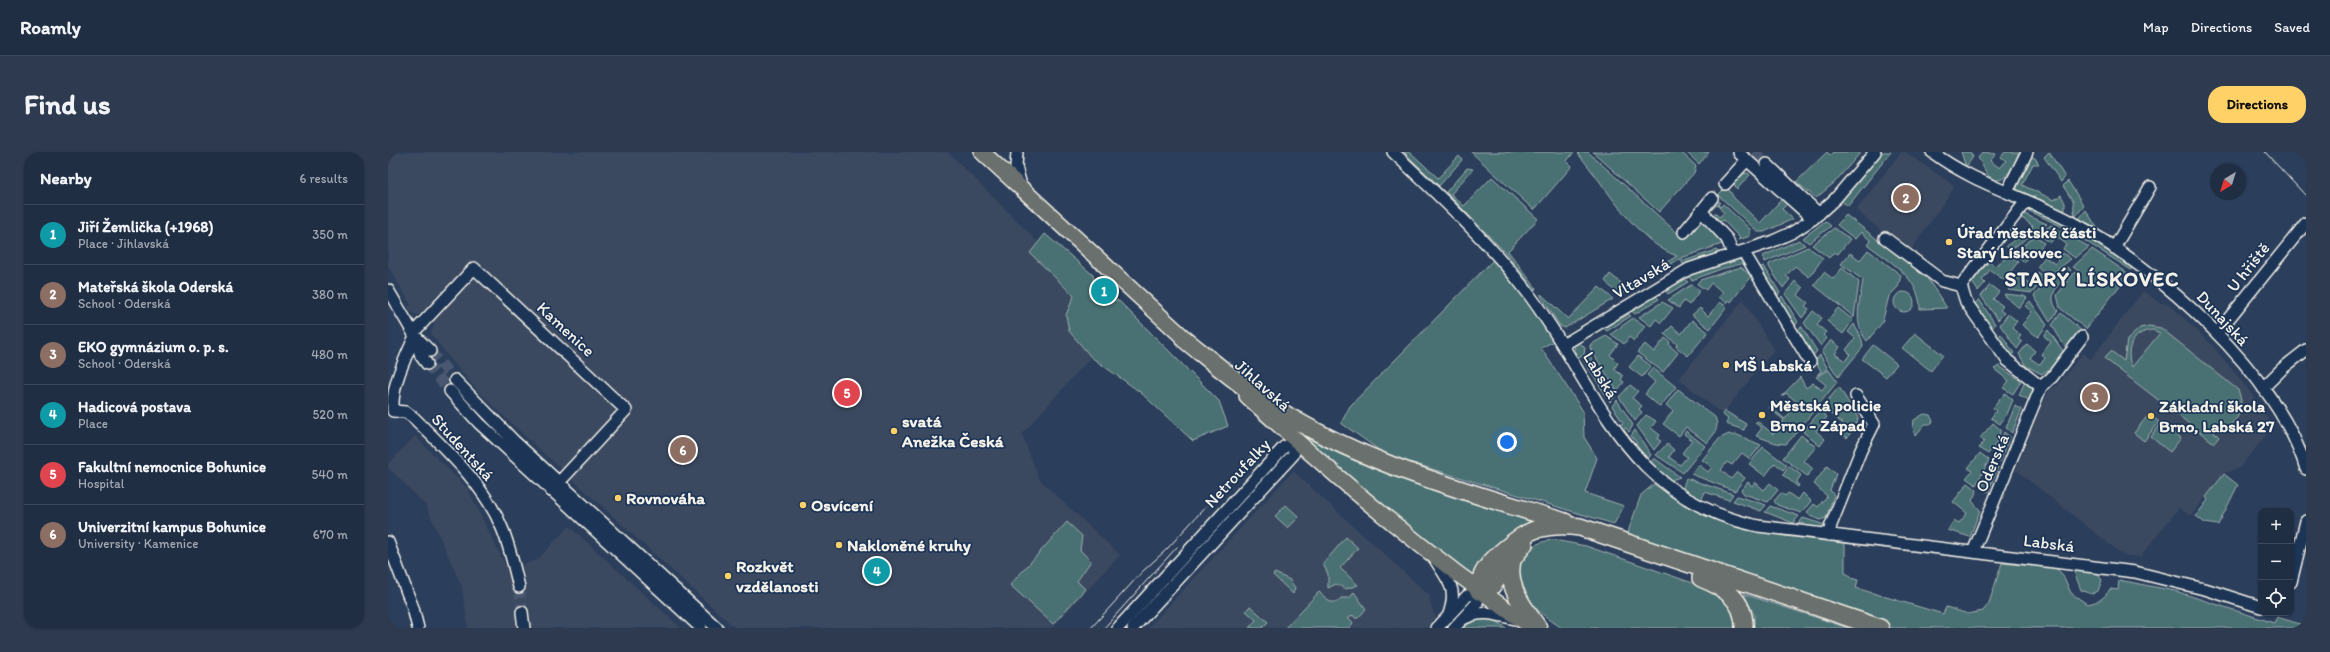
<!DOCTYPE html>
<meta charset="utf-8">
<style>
body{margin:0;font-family:Itim,sans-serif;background:#2d3a4f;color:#f1f3f6}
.controls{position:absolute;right:12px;bottom:12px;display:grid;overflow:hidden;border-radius:8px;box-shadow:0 1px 3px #0004}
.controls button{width:36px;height:36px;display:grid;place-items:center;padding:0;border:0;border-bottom:1px solid #3d4a5d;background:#202e44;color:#f1f3f6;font:20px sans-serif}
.compass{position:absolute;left:1822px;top:12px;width:36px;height:36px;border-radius:50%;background:#202e44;box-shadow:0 1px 3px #0004;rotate:218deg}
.you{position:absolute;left:1119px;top:290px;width:14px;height:14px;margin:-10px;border:3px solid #fff;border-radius:50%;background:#1a73e8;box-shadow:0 0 0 6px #1a73e833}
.badge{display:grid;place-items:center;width:26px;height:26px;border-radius:50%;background:#ffd166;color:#fff;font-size:13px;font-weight:700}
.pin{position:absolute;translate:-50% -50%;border:2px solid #fff;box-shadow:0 1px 4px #0006}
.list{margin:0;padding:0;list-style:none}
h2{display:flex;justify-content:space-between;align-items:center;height:52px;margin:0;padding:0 16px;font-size:17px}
h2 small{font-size:13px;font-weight:400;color:#a2a8b2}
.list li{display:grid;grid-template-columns:26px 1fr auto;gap:12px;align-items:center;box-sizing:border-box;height:60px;padding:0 16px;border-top:1px solid #3d4a5d}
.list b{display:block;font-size:15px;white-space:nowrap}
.list p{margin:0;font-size:13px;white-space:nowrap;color:#a2a8b2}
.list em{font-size:13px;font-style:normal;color:#a2a8b2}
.icon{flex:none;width:22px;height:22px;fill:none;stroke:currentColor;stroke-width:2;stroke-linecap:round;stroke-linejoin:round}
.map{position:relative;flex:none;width:1918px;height:476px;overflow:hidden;border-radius:16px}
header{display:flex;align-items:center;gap:24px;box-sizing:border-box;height:56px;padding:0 20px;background:#202e44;border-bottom:1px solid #3d4a5d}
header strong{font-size:19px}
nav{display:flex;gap:22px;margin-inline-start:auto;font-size:14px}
.intro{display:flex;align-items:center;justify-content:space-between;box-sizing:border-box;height:96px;padding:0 24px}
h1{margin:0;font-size:28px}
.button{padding:10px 18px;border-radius:16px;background:#ffd166;color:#111;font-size:14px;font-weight:700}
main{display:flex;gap:24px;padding:0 24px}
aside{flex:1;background:#202e44;border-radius:16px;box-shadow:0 1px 3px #0004}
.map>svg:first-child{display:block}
.built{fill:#3b4860}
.green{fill:#496f73;stroke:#9eb0ae;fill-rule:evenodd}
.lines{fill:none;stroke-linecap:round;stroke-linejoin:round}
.minor-tunnel{stroke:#495970;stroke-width:11;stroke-dasharray:11 5.5;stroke-linecap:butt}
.minor-casing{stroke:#f4f1e8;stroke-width:14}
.major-casing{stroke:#f4f1e8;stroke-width:18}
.highway-casing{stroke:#f4f1e8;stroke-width:20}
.minor{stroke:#1d3557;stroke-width:11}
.major{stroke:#6b706d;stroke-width:15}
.highway{stroke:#6b706d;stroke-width:17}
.tram{stroke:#f4f1e8;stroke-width:1}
.poi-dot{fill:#ffd166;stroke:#1d3557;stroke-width:1.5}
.labels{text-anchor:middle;stroke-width:3.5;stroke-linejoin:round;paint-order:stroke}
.poi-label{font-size:17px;font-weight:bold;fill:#f4f1e8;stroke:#1d3557;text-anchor:start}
.street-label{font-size:17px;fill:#f4f1e8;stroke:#1d3557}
.district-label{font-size:21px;font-weight:bold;letter-spacing:1px;fill:#f4f1e8;stroke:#1d3557}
</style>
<header>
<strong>Roamly</strong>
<nav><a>Map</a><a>Directions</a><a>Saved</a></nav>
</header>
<div class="intro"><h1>Find us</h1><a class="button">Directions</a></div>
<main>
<aside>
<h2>Nearby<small>6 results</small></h2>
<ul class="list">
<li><span class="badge" style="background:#0f9aa8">1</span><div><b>Jiří Žemlička (+1968)</b><p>Place · Jihlavská</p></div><em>350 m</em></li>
<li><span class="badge" style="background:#8d6e63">2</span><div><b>Mateřská škola Oderská</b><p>School · Oderská</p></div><em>380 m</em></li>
<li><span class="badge" style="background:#8d6e63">3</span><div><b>EKO gymnázium o. p. s.</b><p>School · Oderská</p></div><em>480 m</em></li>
<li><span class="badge" style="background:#0f9aa8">4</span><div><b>Hadicová postava</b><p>Place</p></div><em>520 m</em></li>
<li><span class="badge" style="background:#e0444e">5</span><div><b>Fakultní nemocnice Bohunice</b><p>Hospital</p></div><em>540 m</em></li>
<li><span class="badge" style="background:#8d6e63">6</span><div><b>Univerzitní kampus Bohunice</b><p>University · Kamenice</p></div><em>670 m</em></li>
</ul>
</aside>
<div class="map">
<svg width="1918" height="476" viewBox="0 0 1918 476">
<rect width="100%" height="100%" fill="#2b3e5b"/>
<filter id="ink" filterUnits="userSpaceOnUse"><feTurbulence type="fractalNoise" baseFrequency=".025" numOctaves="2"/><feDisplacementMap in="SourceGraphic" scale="8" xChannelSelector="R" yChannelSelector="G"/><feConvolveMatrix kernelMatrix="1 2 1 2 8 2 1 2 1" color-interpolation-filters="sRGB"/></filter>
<g filter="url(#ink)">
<path class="built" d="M0,0H560L717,157L703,205L634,282L651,327L732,403L664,476H347L126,274L90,239L60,204L43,182L46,172L36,160L29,163L23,160L20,155L23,153L0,114Z
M1513,0H1517L1567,34L1523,98L1505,84L1503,87L1468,58Z
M1755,139L1772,151L1781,152L1823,192L1860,237L1885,275L1851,316L1836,321L1803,364L1791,356L1752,405L1735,403L1628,318L1654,252L1663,236L1669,234L1695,201L1703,207Z
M1355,148L1386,198L1334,262L1291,227Z
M27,284L80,337L119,417L149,408L181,374L293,476H80L74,435L38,354L0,315V312Z
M905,319L1041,443L1044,457L1049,467L1041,476H760Z"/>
<path class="green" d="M1016,0H1022L1050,26L1071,4L1074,8L1051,34Z
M1083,0H1186L1179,9L1184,14L1146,58Z
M1192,0H1200L1296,87L1313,68L1318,69L1337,91L1293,106L1266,122L1263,120L1289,104C1247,89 1219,35 1190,2Z
M1205,0H1293L1308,14L1306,21L1271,60Z
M1298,0H1321L1311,12Z
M1439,0L1442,3L1445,0H1473L1446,31L1428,46L1408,30Z
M1494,0H1503L1460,54L1452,48Z
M1573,0H1582L1585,5L1578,15Z
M1595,0L1608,2L1602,9L1612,16L1618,9L1613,5L1617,0H1631C1627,10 1617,37 1602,25C1597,21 1594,11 1590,6Z
M1661,0L1677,25L1673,30L1656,5Z
M1643,5L1647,6L1651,12H1645L1634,33L1666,48L1673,43L1677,51V58L1674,60L1634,43L1629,37L1630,31Z
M1079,16L1085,17L1063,42L1076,54L1104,25L1150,67L1120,99L1148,136L1147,138L1116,99L1058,40Z
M1360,21L1362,23L1349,37L1346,32L1344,33L1354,22Z
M1680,29L1696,54L1687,65L1685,49L1675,34Z
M1339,34L1346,46L1372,71L1393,48L1390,45L1392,44L1413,60L1410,62L1399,52L1394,57L1405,67L1376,80H1370L1330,43Z
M1328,47L1332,50L1330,53L1333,55L1335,52L1362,77V84L1350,88L1352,86L1335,68L1330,71L1324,64L1327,61L1331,65L1336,61L1329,53L1321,60Z
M1639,58C1667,58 1719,98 1743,114V118L1677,76Z
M1698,58L1713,82L1690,68Z
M1634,61L1659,72L1648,79L1643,75L1645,74L1631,64Z
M1458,63L1539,126L1559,156L1532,157C1532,126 1502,110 1480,93L1483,89L1473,80L1467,87L1449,73Z
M1437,69L1443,74L1421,91L1415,86Z
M1663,73L1701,95L1687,106L1675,97L1678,92L1668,84L1662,91L1651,82Z
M1446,76L1462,87L1450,102L1446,100L1441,106L1424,93Z
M1640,78L1645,82L1622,98L1618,94Z
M657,82L705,123L709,144L731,149L831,249L840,274L805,289L752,240L703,205L681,179L678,163L686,144L642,101Z
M1648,84L1656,91L1645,106L1641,103L1636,110L1626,100Z
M1411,88L1417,93L1377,110L1375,104Z
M1420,95L1435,106L1421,125L1407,114L1398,124L1402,127L1395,136L1381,115V112Z
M1704,97L1741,122L1698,177L1672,156L1669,143L1687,120L1689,122L1691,119L1685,115Z
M1328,98L1332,101L1296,114L1293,108H1299Z
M1480,98L1513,123L1510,135L1501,144L1494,171L1479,189C1464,171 1472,149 1475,128L1453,112L1462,101L1472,108Z
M1675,101L1683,107L1660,125L1649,115L1657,105L1667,112Z
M1622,103L1630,110L1616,128L1602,118L1594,128L1597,131L1590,139L1584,130L1601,109L1607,114Z
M1107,106L1128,131L1166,189L1153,196L1195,259L1196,285L1209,306L1197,341L1236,354L1226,372L998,303L953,271L962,254Z
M1345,106L1351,107L1357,111L1333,117L1304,128L1298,123Z
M1376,114L1392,141L1388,146L1369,116Z
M1353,115L1363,124L1343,150L1341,148L1339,151L1331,145L1335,140L1323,131L1318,138L1309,132L1312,128Z
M1680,115L1683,118C1672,131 1657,142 1670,159L1662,170L1646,144L1655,134Z
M1454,116L1471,130L1466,165L1426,133L1436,120L1445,127Z
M1649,120L1657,126L1644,141L1620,138L1631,124L1641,131Z
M1222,122L1238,135L1257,124L1259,126L1231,144L1217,129Z
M1294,125L1300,130L1280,142L1278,139L1282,137L1280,134Z
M1407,129L1415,136L1410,143L1420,151L1417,154L1421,157L1414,166L1397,142Z
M1303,133L1312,138L1301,153L1296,149L1291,156L1280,148Z
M1602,133L1611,140L1605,147L1615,154L1612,158L1616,161L1610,168L1593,144Z
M1211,135L1225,147L1177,176L1172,174L1153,144V142L1180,167Z
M1506 150a10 10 0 1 1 20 0a10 10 0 1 1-20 0Z
M1266,142L1271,147L1247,162L1241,157Z
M1617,142L1636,144L1639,146L1631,156L1616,143Z
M1394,144L1410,170L1406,175L1390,150Z
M1591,147L1607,172L1603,178L1586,153Z
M1642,149L1659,173L1650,185L1634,173L1644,160L1637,154Z
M1274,150L1285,156L1273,171L1268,167L1263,174L1251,165Z
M1332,150L1339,155L1322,177L1304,163L1312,156L1320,164Z
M1450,156L1465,168L1455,182L1439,169Z
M1425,159L1434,166L1429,173L1438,180L1435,183L1439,186L1433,194L1416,171Z
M1673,161L1695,180L1680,200L1664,173Z
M1240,162L1243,164L1219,179L1213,174L1231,164L1233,167Z
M1620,162L1629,169L1624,176L1633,184L1630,187L1634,190L1629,197L1612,173Z
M1245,166L1257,174L1246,189L1241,185L1236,192L1223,182Z
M1304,168L1320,180L1300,204L1288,195L1289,192L1276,182L1284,174L1293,182Z
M1466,172L1474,188L1475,195L1450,225L1434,200L1443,188L1452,195L1447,202L1457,209L1462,202L1458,198L1467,186L1460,180Z
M1413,174L1429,199L1424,205L1409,180Z
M1761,174L1773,176L1850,238C1859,259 1847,276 1825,279L1831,285L1826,291L1716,206L1723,199L1736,209L1739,188L1752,176ZM1765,178L1772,181L1744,215C1736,198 1745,179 1765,178Z
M1660,178L1678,203L1666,219L1663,216L1654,222L1638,214L1631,202L1639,192L1647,199L1642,206L1652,213L1657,206L1653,202L1663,190L1656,184Z
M1527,181L1555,203L1543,219L1514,196Z
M1613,182L1626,201L1622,205L1608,186Z
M1218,184L1230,192L1222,203L1230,211L1226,217L1235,224L1233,228L1236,230L1229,239L1202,196V193Z
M1277,186L1282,190L1281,193L1290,201L1275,220L1249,200L1257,192L1266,200Z
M1190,189L1197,196L1196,203L1189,207L1186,194Z
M1485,193L1509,212L1498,225L1474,207Z
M1432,203L1440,217L1429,223L1433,219L1427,209Z
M1202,204L1227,245L1222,250L1195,207Z
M1250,204L1263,214L1254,225L1241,215Z
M1611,214L1633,229L1625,242L1615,236L1621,229L1606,217Z
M1265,216L1288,235L1272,255L1257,242L1267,230L1259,223Z
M1441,218L1449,230L1403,287L1398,292L1388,291L1368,284L1374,276L1367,271L1369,269L1385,282L1396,268L1381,256L1386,250L1389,252L1385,257L1397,267L1410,251L1398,241L1393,245L1412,225L1418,236L1425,231L1434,238L1438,233L1428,225Z
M1638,227L1645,238L1643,249L1631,243Z
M1242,233L1250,239L1244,246L1254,254L1251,257L1254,260L1247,269L1231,245Z
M1451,235L1470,266L1469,271L1459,286L1450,279L1455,272L1434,255Z
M1290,237L1327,265C1332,277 1326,282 1319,291L1298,275L1291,284L1275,272L1285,259L1278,253Z
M1617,241L1625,248L1619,262L1612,272L1603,266L1608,259L1605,256Z
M1229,248L1245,273L1241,280L1238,276L1233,279L1230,274L1235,271L1224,254Z
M1627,254L1634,257L1624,281L1618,276Z
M1337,259L1358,272L1356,278L1338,272L1340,267L1334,262Z
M1432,259L1439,265L1428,279L1437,287L1432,294L1415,280Z
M1536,262L1542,263L1545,269L1543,272H1537L1527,284L1525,275L1526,268Z
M1761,262L1771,270L1756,289L1746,281Z
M894,263L1149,367L1087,426C1021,375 951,325 894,263Z
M1258,263L1268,269L1263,276L1272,283L1269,287L1273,289L1266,298L1249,274Z
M1605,271L1613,278L1607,293L1600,302L1591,296L1596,289L1592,286Z
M1773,271L1793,286L1782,300L1763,285Z
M1247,278L1263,303L1258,309L1255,307L1257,304L1247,292L1249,291L1243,284Z
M1298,279L1317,294L1295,321L1268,303L1279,292L1286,298L1281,305L1292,313L1299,305L1294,301L1304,288L1296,282Z
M1616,280L1622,285L1612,310L1606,306Z
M1341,282L1346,284L1347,282L1373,293L1362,307L1354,301L1344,313L1339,310L1333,318L1343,327L1349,320L1357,326L1347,339L1303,322L1311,313L1320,320L1324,315L1314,308L1332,286Z
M1413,283L1428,295L1416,309L1425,317L1419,324L1395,306Z
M1375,295L1399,313L1395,318L1387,311L1377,324L1361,312Z
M1592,301L1601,308L1588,333L1578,326L1584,319L1580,316Z
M1266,306L1292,325L1281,329L1261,313Z
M1604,310L1610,315L1600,340L1594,336Z
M1401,314L1413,323L1408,331L1411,333L1410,335L1395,323Z
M1439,314L1448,322L1442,338L1446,343L1438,366L1432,368L1422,364L1419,360L1426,352L1430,355L1439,344L1426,332Z
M1836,322L1850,333L1830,373L1817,371L1808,364L1820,348L1818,345Z
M1298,326L1345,342L1341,348L1317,340L1312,351L1294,339Z
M1360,330L1364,334L1367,330L1376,338L1382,331L1390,338L1380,350L1356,342L1353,338Z
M1580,331L1589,338L1584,349L1592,358L1582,385L1560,378L1566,368L1571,371L1579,361L1565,350Z
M1266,332L1293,352L1350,375L1454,389L1457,393V421L1463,424V426L1470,428L1468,436L1555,462L1558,455L1580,462L1595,459L1601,451L1614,411L1644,414L1645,411L1667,415L1675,423L1683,441L1699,452C1710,450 1716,447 1722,437L1730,438L1731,428L1787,439L1886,471L1889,465L1918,474V476H1505L1240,384L1241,377L1253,343Z
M1393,341L1397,344L1400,341L1410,348L1415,341L1423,349L1413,361L1389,353L1386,349Z
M1349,344L1378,353L1373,359L1345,349Z
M898,353L911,365L900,376L887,364Z
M1382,354L1411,364L1405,371L1377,360Z
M1415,366L1437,373L1433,376H1416L1417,372L1412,371L1411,376L1408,375Z
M679,370L694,384L692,398L703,409L689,429L697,437L665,472L622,433Z
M958,385L970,396L952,416L970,433L958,437L948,432L940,436V422L935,412Z
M1166,388L1198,394L1322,437C1339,446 1346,458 1349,476H1174C1151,461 1116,436 1135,405C1143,393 1153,389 1166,388Z
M1685,417L1708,420L1714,428L1710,439L1704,442L1693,438Z
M887,421L902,428L907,436L905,442L885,423Z
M931,440L942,450H949L953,446H962L966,440L978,457L970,466H967L965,463L959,467H962L965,471L961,476H897Z
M1356,442L1460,476H1366V463Z
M862,454L880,470L874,476H861L868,468L858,459Z
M1096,467L1108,469L1118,476H1076L1085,468Z"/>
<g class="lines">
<path class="minor-tunnel" d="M1366,0L1379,12
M42,199L67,228
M39,212L62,239
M131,435L134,460"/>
<g class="minor-casing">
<path id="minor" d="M629,0L628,15L634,37
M1005,0C1049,42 1095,84 1133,132C1210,230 1231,345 1370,374L1747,420L1820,438L1873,455
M1544,0C1586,32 1638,45 1684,70C1769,115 1891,223 1918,317
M1351,1L1425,67
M1379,12L1431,62
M1337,32L1359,8
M1619,40L1639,0
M1638,49L1573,134L1578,150L1619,208L1653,235
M1313,59L1339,87L1345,102
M1296,80L1324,46
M1497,86L1554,129L1573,134
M1726,96L1762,35
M1355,99L1422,210
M0,138L27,184L33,204L39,212
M25,181L86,116L238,258L163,339
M1829,181L1918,71
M28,185L42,199
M1175,193L1301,117L1383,90L1405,80L1425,67L1447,47L1487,0
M67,228L126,289L329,476
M1875,236L1895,216L1918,198
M62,239L91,271L313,476
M5,259L18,260L26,266C59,299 96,332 114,376C122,395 126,415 131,435
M5,259C3,234 17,207 27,184
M1441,383L1443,373L1473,298L1486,272L1468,244
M0,390L25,456L30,476
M1585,400L1653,235L1664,225L1694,185
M1048,409C1062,431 1070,438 1060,465
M1903,430L1918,369
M134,460L136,476
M1073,468C1092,457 1107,462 1127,467
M730,476L896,295L909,290
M745,476L905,303L909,290
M1049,476L1079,444L1091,439
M1066,476L1089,451L1091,439"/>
</g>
<g class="major-casing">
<path id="major" d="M594,0L806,195
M859,244C951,328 1041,405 1145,476"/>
</g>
<g class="highway-casing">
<path id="highway" d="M796,187C821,207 846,228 873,247C964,309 1073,338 1177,370
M1125,405C1116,433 1135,454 1150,476
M1313,426C1336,435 1357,448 1356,476
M1091,439C1092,434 1092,428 1094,424C1100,408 1133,382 1149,377C1163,373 1178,373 1192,375L1492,476
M1091,439L1103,435L1136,392"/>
</g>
<use href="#minor" class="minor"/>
<use href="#major" class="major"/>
<use href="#highway" class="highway"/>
<path class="tram" d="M1877,0L1918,44
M703,476L754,420L779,397L873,294
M716,476L789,395"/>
</g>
</g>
<g class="poi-dot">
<circle cx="1561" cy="90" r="4"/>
<circle cx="1338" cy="213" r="4"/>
<circle cx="1374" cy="263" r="4"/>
<circle cx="1763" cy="264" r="4"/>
<circle cx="506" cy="279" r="4"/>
<circle cx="230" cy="346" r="4"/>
<circle cx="415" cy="353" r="4"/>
<circle cx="451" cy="393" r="4"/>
<circle cx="340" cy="424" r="4"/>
</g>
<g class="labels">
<g class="poi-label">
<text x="1569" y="86">Úřad městské části<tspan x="1569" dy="20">Starý Lískovec</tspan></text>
<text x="1346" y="219">MŠ Labská</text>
<text x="1382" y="259">Městská policie<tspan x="1382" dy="20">Brno - Západ</tspan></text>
<text x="1771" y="260">Základní škola<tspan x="1771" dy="20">Brno, Labská 27</tspan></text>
<text x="514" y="275">svatá<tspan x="514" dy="20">Anežka Česká</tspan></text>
<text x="238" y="352">Rovnováha</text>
<text x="423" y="359">Osvícení</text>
<text x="459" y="399">Nakloněné kruhy</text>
<text x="348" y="420">Rozkvět<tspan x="348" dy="20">vzdělanosti</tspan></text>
</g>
<g class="street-label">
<text transform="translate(1860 115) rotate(-52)" y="6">U hřiště</text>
<text transform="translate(1253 126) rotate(-31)" y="6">Vltavská</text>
<text transform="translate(1835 166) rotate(47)" y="6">Dunajská</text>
<text transform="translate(178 177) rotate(43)" y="6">Kamenice</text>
<text transform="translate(1213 223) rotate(59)" y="6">Labská</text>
<text transform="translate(875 233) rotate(42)" y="6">Jihlavská</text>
<text transform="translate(75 295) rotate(48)" y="6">Studentská</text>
<text transform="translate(1604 311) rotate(-67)" y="6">Oderská</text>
<text transform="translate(849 321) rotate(-47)" y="6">Netroufalky</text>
<text transform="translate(1661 391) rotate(7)" y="6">Labská</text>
</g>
<g class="district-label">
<text x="1704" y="134">STARÝ LÍSKOVEC</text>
</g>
</g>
</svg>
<div class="controls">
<button>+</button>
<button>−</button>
<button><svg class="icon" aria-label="locate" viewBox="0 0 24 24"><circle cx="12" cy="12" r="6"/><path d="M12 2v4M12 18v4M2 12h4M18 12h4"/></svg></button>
</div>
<svg class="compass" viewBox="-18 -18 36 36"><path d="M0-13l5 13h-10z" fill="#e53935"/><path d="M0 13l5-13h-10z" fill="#a2a8b2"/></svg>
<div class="you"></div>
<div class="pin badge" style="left:716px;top:139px;background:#0f9aa8">1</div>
<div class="pin badge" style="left:1518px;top:46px;background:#8d6e63">2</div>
<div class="pin badge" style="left:1707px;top:245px;background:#8d6e63">3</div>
<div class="pin badge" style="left:489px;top:419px;background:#0f9aa8">4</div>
<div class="pin badge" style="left:459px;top:241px;background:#e0444e">5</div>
<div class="pin badge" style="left:295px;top:298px;background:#8d6e63">6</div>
</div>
</main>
